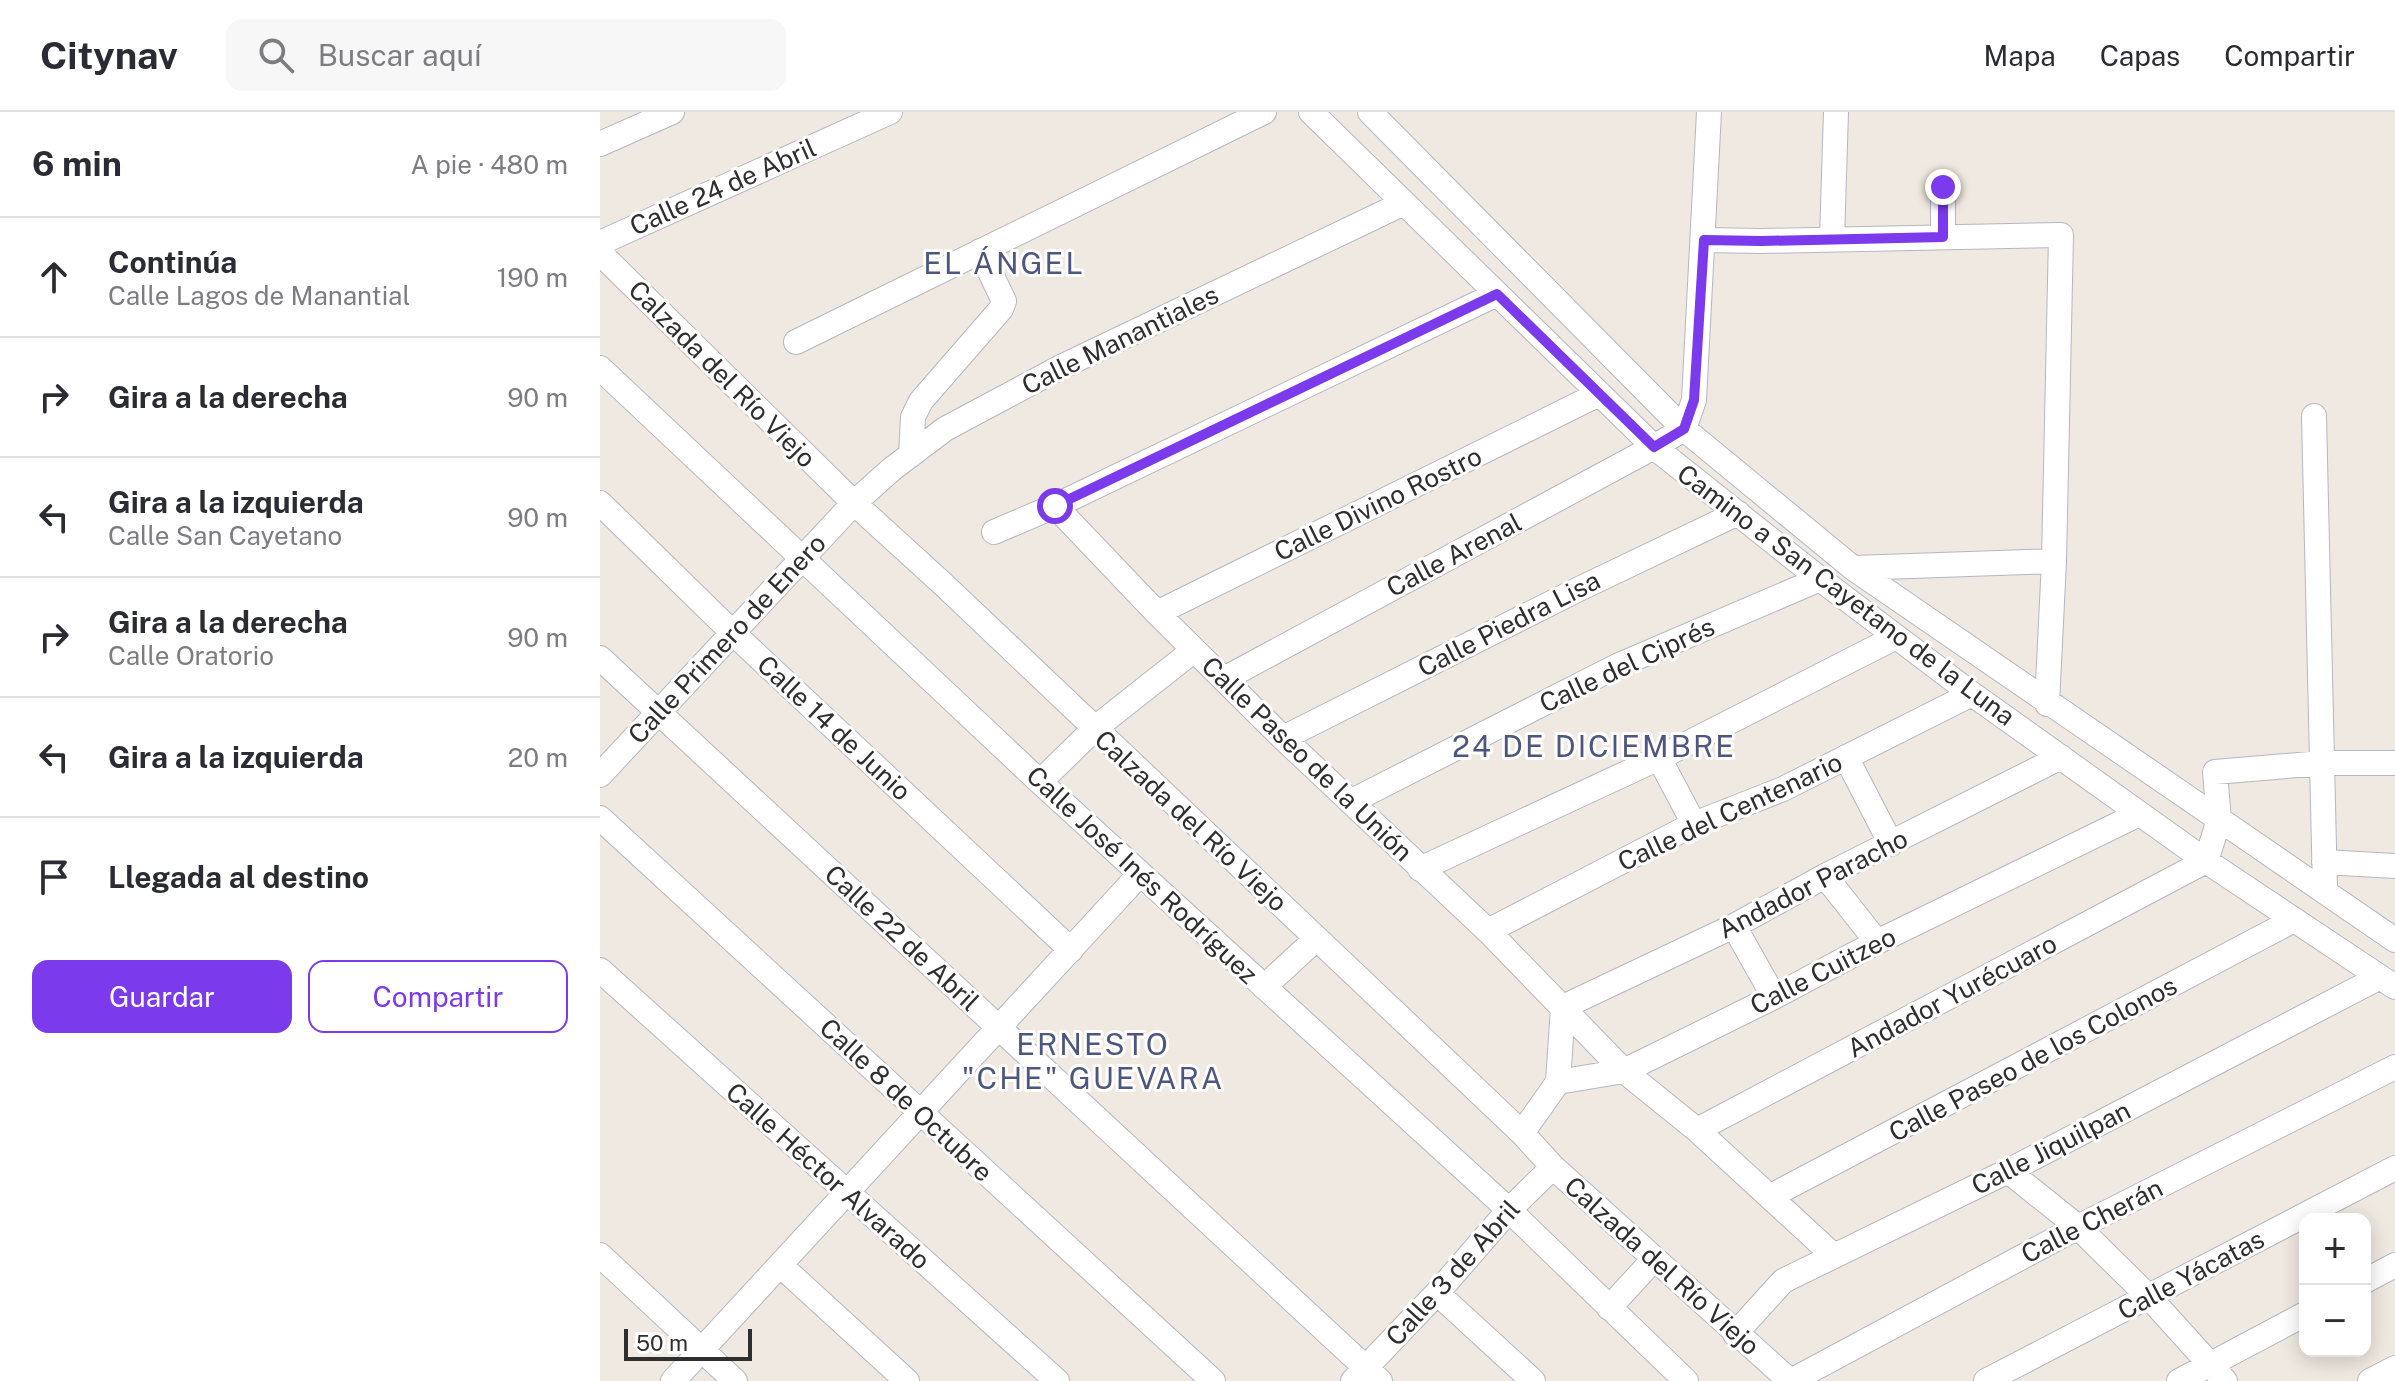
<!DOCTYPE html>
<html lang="es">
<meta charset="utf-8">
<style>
body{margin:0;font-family:"Public Sans",sans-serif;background:#f7f7f7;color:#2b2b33}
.controls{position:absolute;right:24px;bottom:24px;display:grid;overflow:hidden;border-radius:16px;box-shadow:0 4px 20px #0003}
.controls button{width:72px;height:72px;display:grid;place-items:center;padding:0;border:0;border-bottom:2px solid #e1e1e2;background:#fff;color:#2b2b33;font:40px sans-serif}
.scale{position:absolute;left:24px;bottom:20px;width:128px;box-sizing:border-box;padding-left:8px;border:4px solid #2e2e2e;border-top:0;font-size:22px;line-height:28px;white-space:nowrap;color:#2e2e2e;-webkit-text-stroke:6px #fff;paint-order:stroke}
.stop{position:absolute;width:24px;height:24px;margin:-18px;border:6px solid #7c3aed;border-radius:50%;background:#fff}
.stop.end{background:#7c3aed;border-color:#fff;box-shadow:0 2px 8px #0008}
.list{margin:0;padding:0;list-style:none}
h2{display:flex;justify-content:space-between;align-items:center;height:104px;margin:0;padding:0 32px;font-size:34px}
h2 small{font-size:26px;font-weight:400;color:#7c7c81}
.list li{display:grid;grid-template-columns:52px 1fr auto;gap:24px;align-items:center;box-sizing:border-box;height:120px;padding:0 32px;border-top:2px solid #e1e1e2}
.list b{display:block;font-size:30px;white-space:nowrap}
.list p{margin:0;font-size:26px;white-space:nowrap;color:#7c7c81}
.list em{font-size:26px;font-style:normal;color:#7c7c81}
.actions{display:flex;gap:16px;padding:24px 32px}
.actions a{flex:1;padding:18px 0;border:2px solid #7c3aed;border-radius:16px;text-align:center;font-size:28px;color:#7c3aed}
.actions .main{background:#7c3aed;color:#fff}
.icon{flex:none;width:44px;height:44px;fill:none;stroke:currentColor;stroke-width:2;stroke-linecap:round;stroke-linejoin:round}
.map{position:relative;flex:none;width:1795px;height:1269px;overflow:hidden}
header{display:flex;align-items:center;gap:48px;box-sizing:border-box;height:112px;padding:0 40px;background:#fff;border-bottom:2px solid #e1e1e2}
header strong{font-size:38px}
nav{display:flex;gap:44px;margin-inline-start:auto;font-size:28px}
.search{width:560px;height:72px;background:#f7f7f7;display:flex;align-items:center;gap:20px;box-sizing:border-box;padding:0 28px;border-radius:16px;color:#7c7c81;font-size:30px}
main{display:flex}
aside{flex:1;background:#fff}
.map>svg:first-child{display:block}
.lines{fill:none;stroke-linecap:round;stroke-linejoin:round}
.minor-casing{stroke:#b4b7c1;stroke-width:26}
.minor{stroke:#fff;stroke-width:24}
.route{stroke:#7c3aed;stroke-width:10}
.labels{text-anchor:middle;stroke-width:6;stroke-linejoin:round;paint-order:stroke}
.street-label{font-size:26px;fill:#2e2e2e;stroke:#fff}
.quarter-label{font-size:30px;letter-spacing:2px;fill:#4d5680;stroke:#fff}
</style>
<header>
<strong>Citynav</strong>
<div class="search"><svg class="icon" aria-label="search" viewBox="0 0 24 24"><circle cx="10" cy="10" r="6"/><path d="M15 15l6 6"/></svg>Buscar aquí</div>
<nav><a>Mapa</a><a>Capas</a><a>Compartir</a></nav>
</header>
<main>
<aside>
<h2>6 min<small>A pie · 480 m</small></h2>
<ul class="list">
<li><svg class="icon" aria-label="ahead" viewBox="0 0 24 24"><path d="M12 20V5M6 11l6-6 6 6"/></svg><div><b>Continúa</b><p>Calle Lagos de Manantial</p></div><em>190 m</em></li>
<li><svg class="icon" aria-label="right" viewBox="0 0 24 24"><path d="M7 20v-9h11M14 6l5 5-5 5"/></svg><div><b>Gira a la derecha</b></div><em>90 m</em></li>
<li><svg class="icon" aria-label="left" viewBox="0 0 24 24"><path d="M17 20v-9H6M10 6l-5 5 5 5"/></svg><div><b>Gira a la izquierda</b><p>Calle San Cayetano</p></div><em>90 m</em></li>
<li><svg class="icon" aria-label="right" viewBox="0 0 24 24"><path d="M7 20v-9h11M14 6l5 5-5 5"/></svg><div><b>Gira a la derecha</b><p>Calle Oratorio</p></div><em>90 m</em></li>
<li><svg class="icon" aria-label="left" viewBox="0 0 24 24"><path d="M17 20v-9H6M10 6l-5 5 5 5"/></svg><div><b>Gira a la izquierda</b></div><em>20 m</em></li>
<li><svg class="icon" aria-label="arrive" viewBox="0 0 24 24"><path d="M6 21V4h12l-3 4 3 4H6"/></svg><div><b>Llegada al destino</b></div></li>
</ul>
<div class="actions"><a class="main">Guardar</a><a>Compartir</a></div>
</aside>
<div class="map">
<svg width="1795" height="1269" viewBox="0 0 1795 1269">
<rect width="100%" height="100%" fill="#efe9e1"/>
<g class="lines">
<g class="minor-casing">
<path id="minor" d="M711,0L1054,335L1220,467L1372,582L1606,749L1795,875
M770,0L1084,317L1253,456L1795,828
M0,32L72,0
M1343,75V125
M1232,127L1236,0
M1104,128L1161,129L1461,123L1454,449L1447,592
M0,131L290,0
M0,141L254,391L344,473L922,1021L953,1055L1190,1269
M196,230L664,0
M0,256L440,670L909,1098L1086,1269
M1714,304L1725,778
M311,343L313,305L321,289L401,197L404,189L380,139
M0,391L133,521L471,838
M455,394L557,501L683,626L888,819L1024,959L1097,1018L1233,1143
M394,420L455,394L897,182
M1253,456L1454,449
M557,501L999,282
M0,546L780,1269
M624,567L1054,335L1084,317L1094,288L1109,0
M683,626L979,477L1138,401
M1246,645L1291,732
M1059,646L1094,712
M0,663L254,391L292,357L345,317L461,255L804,91
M440,670L494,617L594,538
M752,689L1017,554L1220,467
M0,706L613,1269
M1724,750L1795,754
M820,757L1059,646L1296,525
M1225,764L1277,830
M1134,814L1174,885
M888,819L1094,712L1183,677L1372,582
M0,858L457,1269
M664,875L716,827
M958,970L963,895L1134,814L1225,764L1461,645
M1097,1018L1606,749L1619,708L1615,660L1722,651H1795
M922,1021L958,970L1024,959L1174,885L1277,830L1539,702
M1408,1059L1478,1115L1549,1185L1625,1269
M1171,1084L1694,808
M0,1143L135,1269
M180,1153L307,1269
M1765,1169L1795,1153
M837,1181L933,1269
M1009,1196L1054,1147
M1135,1222L1183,1169L1408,1059L1780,865
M73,1269L540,762
M753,1269L837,1181L909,1098L953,1055
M1191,1269L1478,1115L1795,955
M1386,1269L1795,1056
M1579,1269L1705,1202
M1770,1269L1795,1256"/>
</g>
<use href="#minor" class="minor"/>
</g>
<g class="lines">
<path class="route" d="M455,394L897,182L1054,335L1084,317L1094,288L1104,128L1161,129L1343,125V75"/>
</g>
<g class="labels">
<g class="street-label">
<text transform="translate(123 75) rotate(-24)" y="9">Calle 24 de Abril</text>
<text transform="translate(520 228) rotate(-26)" y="9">Calle Manantiales</text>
<text transform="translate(122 262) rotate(45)" y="9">Calzada del Río Viejo</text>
<text transform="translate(778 392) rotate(-26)" y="9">Calle Divino Rostro</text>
<text transform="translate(854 443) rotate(-28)" y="9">Calle Arenal</text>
<text transform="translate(1246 483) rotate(37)" y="9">Camino a San Cayetano de la Luna</text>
<text transform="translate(909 512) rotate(-27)" y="9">Calle Piedra Lisa</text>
<text transform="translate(127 527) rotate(-47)" y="9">Calle Primero de Enero</text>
<text transform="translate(1027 553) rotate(-25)" y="9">Calle del Ciprés</text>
<text transform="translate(234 616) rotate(43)" y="9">Calle 14 de Junio</text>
<text transform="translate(707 647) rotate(44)" y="9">Calle Paseo de la Unión</text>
<text transform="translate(1130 700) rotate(-25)" y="9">Calle del Centenario</text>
<text transform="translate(591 709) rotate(43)" y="9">Calzada del Río Viejo</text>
<text transform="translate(542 763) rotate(43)" y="9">Calle José Inés Rodríguez</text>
<text transform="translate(1213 772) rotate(-27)" y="9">Andador Paracho</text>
<text transform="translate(302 826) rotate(43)" y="9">Calle 22 de Abril</text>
<text transform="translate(1223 859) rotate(-27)" y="9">Calle Cuitzeo</text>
<text transform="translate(1352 884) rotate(-28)" y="9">Andador Yurécuaro</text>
<text transform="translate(1433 947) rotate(-28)" y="9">Calle Paseo de los Colonos</text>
<text transform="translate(306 988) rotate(43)" y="9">Calle 8 de Octubre</text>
<text transform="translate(1451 1036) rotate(-27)" y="9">Calle Jiquilpan</text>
<text transform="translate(228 1064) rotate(42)" y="9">Calle Héctor Alvarado</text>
<text transform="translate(1492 1109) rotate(-27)" y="9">Calle Cherán</text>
<text transform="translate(1062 1154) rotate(42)" y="9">Calzada del Río Viejo</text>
<text transform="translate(853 1161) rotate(-48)" y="9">Calle 3 de Abril</text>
<text transform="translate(1591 1163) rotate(-28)" y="9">Calle Yácatas</text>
</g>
<g class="quarter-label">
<text x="404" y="162">EL ÁNGEL</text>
<text x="994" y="645">24 DE DICIEMBRE</text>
<text x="493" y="943">ERNESTO<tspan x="493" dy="34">"CHE" GUEVARA</tspan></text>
</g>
</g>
</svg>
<div class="controls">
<button>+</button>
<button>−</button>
</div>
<div class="scale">50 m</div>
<div class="stop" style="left:455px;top:394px"></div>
<div class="stop end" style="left:1343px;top:75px"></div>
</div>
</main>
